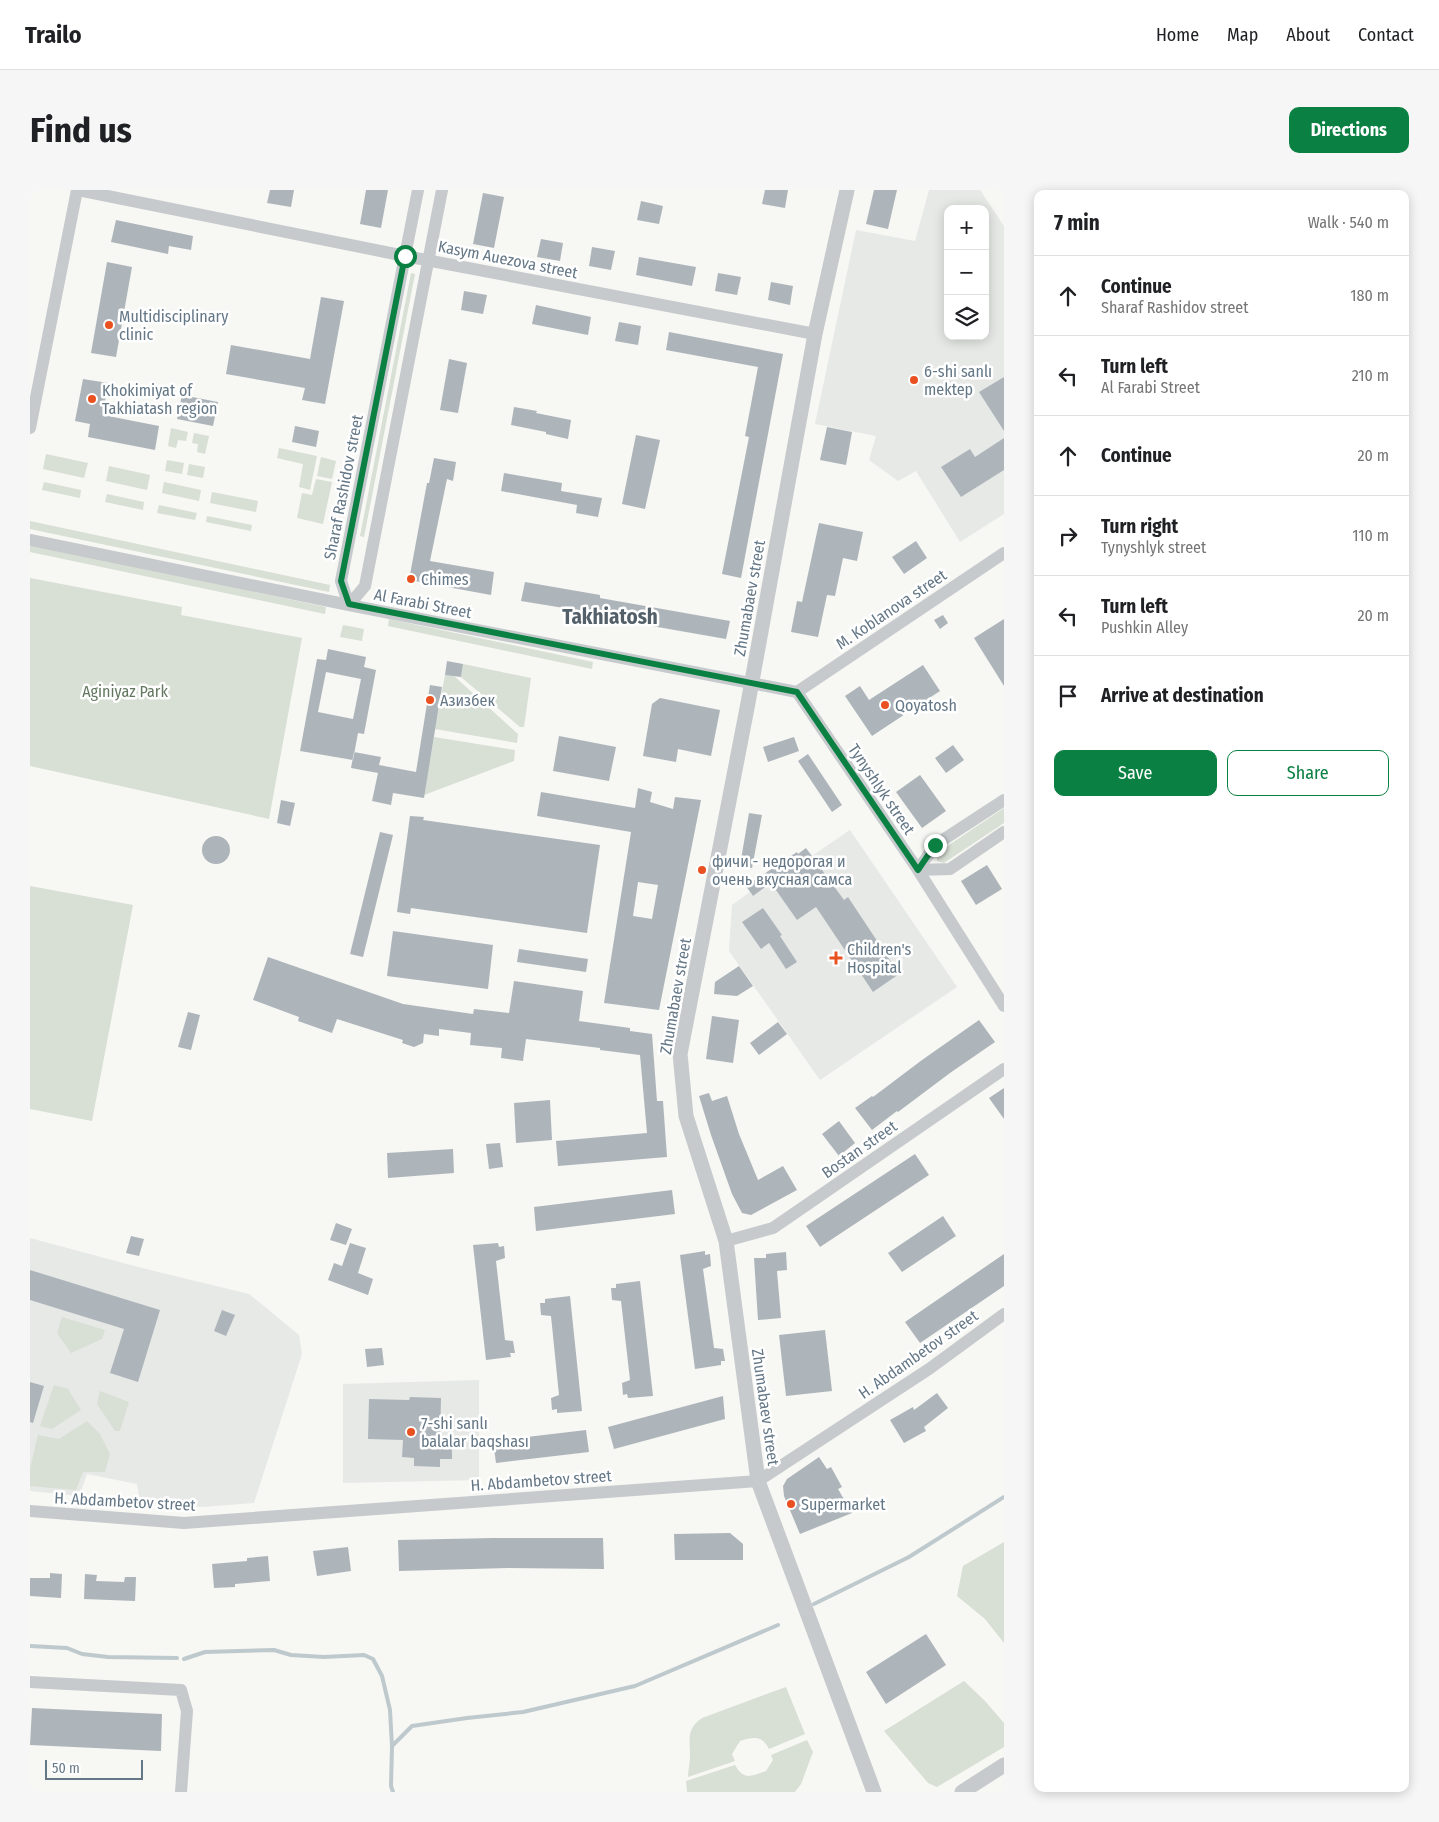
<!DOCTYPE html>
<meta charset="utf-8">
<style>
body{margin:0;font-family:"Fira Sans Condensed",sans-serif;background:#f6f6f6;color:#202124}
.controls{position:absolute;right:15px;top:15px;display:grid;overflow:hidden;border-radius:10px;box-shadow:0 2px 12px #0003}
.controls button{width:45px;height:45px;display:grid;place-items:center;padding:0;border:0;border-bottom:1px solid #e0e0e0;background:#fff;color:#202124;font:25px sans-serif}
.scale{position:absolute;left:15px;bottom:12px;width:98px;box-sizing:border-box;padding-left:5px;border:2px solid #647786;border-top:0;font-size:14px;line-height:18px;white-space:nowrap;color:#647786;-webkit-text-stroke:4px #fff;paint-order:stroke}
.stop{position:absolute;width:15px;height:15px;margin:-11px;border:4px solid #0b8043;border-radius:50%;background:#fff}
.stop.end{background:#0b8043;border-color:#fff;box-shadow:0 1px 5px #0008}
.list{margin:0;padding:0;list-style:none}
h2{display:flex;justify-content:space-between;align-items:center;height:65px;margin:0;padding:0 20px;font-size:21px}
h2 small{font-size:16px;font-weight:400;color:#757577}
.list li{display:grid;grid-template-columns:32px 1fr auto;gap:15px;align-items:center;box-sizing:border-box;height:80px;padding:0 20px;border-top:1px solid #e0e0e0}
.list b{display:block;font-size:19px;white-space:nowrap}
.list p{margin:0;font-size:16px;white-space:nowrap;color:#757577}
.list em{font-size:16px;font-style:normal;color:#757577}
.actions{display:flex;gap:10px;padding:15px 20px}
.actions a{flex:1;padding:11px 0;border:1px solid #0b8043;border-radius:10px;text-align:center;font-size:18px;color:#0b8043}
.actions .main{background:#0b8043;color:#fff}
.icon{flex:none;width:28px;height:28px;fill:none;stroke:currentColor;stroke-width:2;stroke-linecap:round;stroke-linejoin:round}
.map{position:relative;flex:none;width:974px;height:1602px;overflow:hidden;border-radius:10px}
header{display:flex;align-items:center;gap:30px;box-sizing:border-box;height:70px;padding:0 25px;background:#fff;border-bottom:1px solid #e0e0e0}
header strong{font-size:24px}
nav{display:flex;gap:28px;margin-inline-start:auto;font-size:18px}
.intro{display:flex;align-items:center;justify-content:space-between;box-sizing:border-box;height:120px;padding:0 30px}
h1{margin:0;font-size:35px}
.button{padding:12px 22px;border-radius:10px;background:#0b8043;color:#fff;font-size:18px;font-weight:700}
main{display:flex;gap:30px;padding:0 30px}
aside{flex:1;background:#fff;border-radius:10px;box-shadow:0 2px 12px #0003}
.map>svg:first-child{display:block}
.built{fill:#e7e9e7;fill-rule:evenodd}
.green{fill:#d8dfd4}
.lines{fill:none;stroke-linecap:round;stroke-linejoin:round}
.stream{stroke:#bec9cd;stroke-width:4}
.building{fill:#adb5bb;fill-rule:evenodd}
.minor{stroke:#c6cacd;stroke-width:12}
.tertiary{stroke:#c6cacd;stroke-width:15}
.route{stroke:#0b8043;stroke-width:6}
.poi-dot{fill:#ea5120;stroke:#fff;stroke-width:2}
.labels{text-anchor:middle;stroke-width:5;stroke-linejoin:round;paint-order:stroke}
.street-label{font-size:16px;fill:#647786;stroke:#fff}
.poi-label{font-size:16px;fill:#647786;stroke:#fff;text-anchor:start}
.park-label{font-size:16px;fill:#647860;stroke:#fff}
.district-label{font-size:21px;font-weight:bold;fill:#53606a;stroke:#fff}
</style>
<header>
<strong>Trailo</strong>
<nav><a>Home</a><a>Map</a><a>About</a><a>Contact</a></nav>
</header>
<div class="intro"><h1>Find us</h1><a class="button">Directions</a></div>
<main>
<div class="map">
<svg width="974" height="1602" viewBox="0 0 974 1602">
<rect width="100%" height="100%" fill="#f7f7f3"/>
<path class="built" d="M899,0H950L974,36V324L930,352L886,281L868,291L839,270L846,246L785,234L826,40L885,51ZM918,19H955V146H918Z
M820,640L927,797L790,890L699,761L702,715L720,702L723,706Z
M0,1048L112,1078L219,1104L269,1145L272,1164L224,1313L172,1317L110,1312L107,1294L57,1284L49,1306L0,1301Z
M449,1190V1290L313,1293V1194Z"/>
<path class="green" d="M381,83L385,84L334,347L330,346Z
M141,238L158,242L156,251L148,250L146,258L138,256Z
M164,243L179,246L175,264L167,262L168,254L162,253Z
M249,258L287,266L280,300L269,297L273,274L247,268Z
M16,264L58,273L54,288L13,279Z
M291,267L306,271L302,289L287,286Z
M137,270L154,273L152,284L135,281Z
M159,274L175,277L173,288L157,285Z
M79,276L120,285L117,300L76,291Z
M286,289L302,292L293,334L267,328L272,303L282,305Z
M14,292L51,300L50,308L12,300Z
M134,292L171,300L169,311L132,303Z
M182,302L228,311L226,322L180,313Z
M77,304L114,312L113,320L75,312Z
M129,315L167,323L165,330L127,323Z
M177,326L222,335L221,341L176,332Z
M0,331L300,395L299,402L0,339Z
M0,354L296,417L295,424L0,362Z
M0,388L152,417L151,425L272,448L239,629L0,576Z
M359,429L563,472L562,479L358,436Z
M313,435L334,439L332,451L310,447Z
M433,474L501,488L494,537H490L431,487Z
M415,485L424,486L488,544L487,553L405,539Z
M404,547L485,560L484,571L394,605Z
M974,618V633L914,673L907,671V663Z
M0,696L103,715L62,931L0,919Z
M32,1127L75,1140L72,1149L41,1163L27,1143Z
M24,1195L38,1199L51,1220L22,1239L10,1236Z
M70,1201L99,1212L90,1241H85L67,1214Z
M57,1231L70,1244L80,1264L75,1282H53L46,1300L0,1296V1279L8,1245L29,1249Z
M974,1352V1453L955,1429L927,1406L933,1376Z
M934,1491L955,1511L974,1533V1557L907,1597L898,1593L854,1541Z
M756,1497L775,1544L739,1559C732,1545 723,1547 710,1551L702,1564L705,1571L658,1587C658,1580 660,1573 660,1567C660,1549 656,1539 672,1528Z
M777,1550L783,1562L771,1594L765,1602H657L656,1591L705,1575C714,1591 721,1586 736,1581L743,1570L741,1565Z"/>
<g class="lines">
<path class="stream" d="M784,1414L879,1367L974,1307
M0,1456L37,1458L52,1464L78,1467L147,1468
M154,1469L175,1462L244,1460L261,1465L294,1467L334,1465L343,1469L352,1486L360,1520L362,1556
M363,1602L361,1596L362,1556L382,1536L437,1528L493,1522L605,1496L748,1435"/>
</g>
<path class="building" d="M240,0H264L261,17L237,13Z
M336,0H358L351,38L330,34Z
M735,0H758L755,18L732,14Z
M844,0H867L858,39L836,34Z
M453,3L474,7L464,58L443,54Z
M611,11L633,16L629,34L607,30Z
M86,30L163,46L161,60L139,56L138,64L81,52Z
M511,49L533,53L530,71L507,67Z
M562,57L585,61L581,80L559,76Z
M609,67L666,77L662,96L606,85Z
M77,72L102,77L86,167L61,163Z
M688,83L711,87L707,105L685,101Z
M741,92L763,96L760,115L738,110Z
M434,101L457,105L453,124L431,120Z
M291,107L314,111L295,214L272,210L275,198L196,184L201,155L280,169Z
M506,115L561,127L558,145L502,134Z
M589,132L611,136L608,155L585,151Z
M639,142L753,164L711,388L692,384L719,247L715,246L728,177L636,160Z
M419,169L437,173L428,223L410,220Z
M974,187V241L949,202Z
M53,189L78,193L73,225L129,236L125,260L58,247L60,234L45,231Z
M152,205L188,212L183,236L147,229Z
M484,217L507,221L506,223L541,230L538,249L516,244V242L481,235Z
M265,236L289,241L286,257L262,252Z
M797,237L822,242L816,275L790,270Z
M606,245L630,250L615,319L592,314Z
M974,248V280L931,307L911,277L940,259L945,267Z
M404,268L426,272L423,291L417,289L400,371L464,382L461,405L379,390L397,293H399Z
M474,283L532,293L531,301L572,308L568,327L546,323L547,315L471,301Z
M789,333L833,342L827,371L813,368L805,406L797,405L788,447L761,442L767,411L772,412Z
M886,351L897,368L874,384L862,367Z
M495,392L570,405V408L700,431L696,449L576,428L577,425L491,411Z
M913,425L918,433L910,439L904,430Z
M974,429V496L944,448Z
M298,459L336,467L334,477L346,480L334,544L328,543L323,570L270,561L287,469L296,470ZM296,482L331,489L323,529L288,522Z
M417,471L433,474L431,487L415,485Z
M893,475L910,501L842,546L815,506L830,496L839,510Z
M400,495L412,497L394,608L363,603L361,615L342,611L348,583L321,578L324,562L351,567L349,575L386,582Z
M630,508L690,520L681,566L648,559L646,572L613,566L622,514Z
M529,546L586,557L579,591L523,581Z
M764,547L769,561L738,572L733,557Z
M923,555L934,570L916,583L905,568Z
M778,564L812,615L802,622L768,571Z
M890,585L916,621L892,638L866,602Z
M608,598L622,602L620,612L643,619L645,607L671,610L629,820L574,813L601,642L507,626L511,602L605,618ZM608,692L628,695L622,729L603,726Z
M251,610L265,613L260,636L247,633Z
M719,623L732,625L722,678L710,675Z
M380,626L394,627L393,630L570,655L557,743L381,718L380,724L367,722Z
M350,642L363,645L333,767L320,764Z
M172 660a14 14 0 1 1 28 0a14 14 0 1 1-28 0Z
M776,658L814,710L818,707L869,784L843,802L786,717L767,730L741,693L723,706L716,696L767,662L768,664Z
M957,675L972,699L946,715L931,691Z
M733,718L752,745L750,746L767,772L756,779L739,753L731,759L712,732Z
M363,741L463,755L458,799L357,786Z
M489,759L558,769L556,782L487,772Z
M238,767L373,814L443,824L444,819L479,823L484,791L553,801L549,831L600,838V841L622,844L627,911H633L637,967L528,976L526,951L617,943L610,865L570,860V858L496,849L493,871L471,868L472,858L440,855L441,843L409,839V846L394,844L393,853L384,857L372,853L373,850L307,829L302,843L268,831L269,827L223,810Z
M709,776L723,796L707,806L684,804L685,792Z
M158,822L170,825L161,860L148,857Z
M682,826L709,830L703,873L676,869Z
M949,830L965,852L920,883L868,922L867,921L842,940L825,918L842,906L843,907L892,870Z
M748,832L757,844L729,865L720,853Z
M974,898V929L959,908Z
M679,903L682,911L697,906L709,944L728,990L753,976L767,1000L721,1025L712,1023L702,1004L681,945L669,906Z
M520,910L522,950L486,953L484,913Z
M809,931L825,953L809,966L792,944Z
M470,953L473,977L459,979L456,954Z
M423,959L424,983L358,988L357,963Z
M885,964L899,985L790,1057L776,1036Z
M642,1000L645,1024L506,1041L504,1017Z
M913,1026L926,1046L872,1082L858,1063Z
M306,1033L322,1039L316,1055L300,1050Z
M101,1046L114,1049L109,1066L96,1063Z
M320,1053L336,1058L328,1083L343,1089L338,1105L298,1090L304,1073L312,1076Z
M468,1053L469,1057L474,1056L475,1068L466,1071L475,1150L483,1151L485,1163H480L481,1167L456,1170L443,1055Z
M675,1061V1065L680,1064L681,1076L673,1079L684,1158L693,1159L695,1171H691V1175L665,1179L650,1065Z
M756,1062L757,1080L747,1081L751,1128L728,1130L724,1068H736V1064Z
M974,1064V1096L890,1153L875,1132Z
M0,1080L130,1120L108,1192L80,1183L94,1139L0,1110Z
M610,1091L623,1206L598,1208L597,1204L593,1205L592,1193L600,1190L591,1111L582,1110L581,1098H586V1094Z
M540,1106L552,1221L527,1223V1219L522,1220L521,1208L529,1205L521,1126L511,1125L510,1113H515V1109Z
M192,1120L205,1125L196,1146L184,1141Z
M795,1140L802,1201L756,1206L749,1145Z
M352,1158L354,1175L337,1177L335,1159Z
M0,1192L14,1196L3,1233L0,1232Z
M907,1203L918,1218L894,1237L896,1241L874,1253L860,1230L883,1217L884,1220Z
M693,1206L695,1229L584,1259L578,1237Z
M380,1207L411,1208L410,1256H422V1269H410V1277L384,1276V1268L372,1267L373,1250L338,1249L339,1209L379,1210Z
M556,1240L559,1262L466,1273L463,1251Z
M789,1267L797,1279L801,1277L812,1297L808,1299L822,1323L770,1344L754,1306L753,1296L757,1289Z
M700,1343L713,1354V1370H645L644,1344Z
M463,1348H573L574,1379L478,1378L369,1381L368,1350Z
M318,1357L321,1381L287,1386L283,1361Z
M238,1366L240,1391L205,1394V1397L184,1398L182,1374L217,1371V1368Z
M20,1383L32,1384L31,1408L0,1406V1388H20Z
M55,1384L67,1385L66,1391L94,1392L95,1387H106L105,1411L54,1409Z
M896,1444L916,1475L856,1514L836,1482Z
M2,1518L132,1524L131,1561L0,1555Z"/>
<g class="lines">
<path class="minor" d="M48,0L375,66L785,144
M0,238L47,0
M0,350L319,415L767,502
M319,415L335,396L412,0
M319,415L311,391L388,0
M767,502L888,680L974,816
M767,502L974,363
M888,680L905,655L974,610
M888,680L920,679L974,642
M696,1051L743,1038L974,879
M0,1321L154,1333L728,1291L899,1179L974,1124
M0,1492L151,1500L157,1521L151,1602"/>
<path class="tertiary" d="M817,0L785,144L718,513L650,864L656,926L696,1051L728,1291L844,1602
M932,1602L974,1575"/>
</g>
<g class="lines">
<path class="route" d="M375,66L311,391L319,414L767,502L888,680L905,655"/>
</g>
<g class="poi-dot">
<circle cx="79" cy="135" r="5"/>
<circle cx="884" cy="190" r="5"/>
<circle cx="62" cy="209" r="5"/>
<circle cx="381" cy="389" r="5"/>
<circle cx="400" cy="510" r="5"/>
<circle cx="855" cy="515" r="5"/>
<circle cx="672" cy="680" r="5"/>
<path d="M803.5 760.5h5v5h5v5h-5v5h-5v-5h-5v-5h5z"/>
<circle cx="381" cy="1242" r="5"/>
<circle cx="761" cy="1314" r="5"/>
</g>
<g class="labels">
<g class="street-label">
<text transform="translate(478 69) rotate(11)" y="6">Kasym Auezova street</text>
<text transform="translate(313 297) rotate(-79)" y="6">Sharaf Rashidov street</text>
<text transform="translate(719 408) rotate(-80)" y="6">Zhumabaev street</text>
<text transform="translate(393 413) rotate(11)" y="6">Al Farabi Street</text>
<text transform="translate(861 419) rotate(-34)" y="6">M. Koblanova street</text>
<text transform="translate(852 599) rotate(56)" y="6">Tynyshlyk street</text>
<text transform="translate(645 806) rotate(-80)" y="6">Zhumabaev street</text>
<text transform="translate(829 959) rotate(-35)" y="6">Bostan street</text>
<text transform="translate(888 1164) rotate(-35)" y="6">H. Abdambetov street</text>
<text transform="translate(736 1217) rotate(82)" y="6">Zhumabaev street</text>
<text transform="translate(511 1290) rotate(-4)" y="6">H. Abdambetov street</text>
<text transform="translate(95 1311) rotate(3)" y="6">H. Abdambetov street</text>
</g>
<g class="poi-label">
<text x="89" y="132">Multidisciplinary<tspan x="89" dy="18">clinic</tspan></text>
<text x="894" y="187">6-shi sanlı<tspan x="894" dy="18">mektep</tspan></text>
<text x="72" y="206">Khokimiyat of<tspan x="72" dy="18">Takhiatash region</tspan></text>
<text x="391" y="395">Chimes</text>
<text x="410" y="516">Азизбек</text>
<text x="865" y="521">Qoyatosh</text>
<text x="682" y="677">фичи - недорогая и<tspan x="682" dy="18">очень вкусная самса</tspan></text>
<text x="817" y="765">Children's<tspan x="817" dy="18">Hospital</tspan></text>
<text x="391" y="1239">7-shi sanlı<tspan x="391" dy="18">balalar baqshası</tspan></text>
<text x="771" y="1320">Supermarket</text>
</g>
<g class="park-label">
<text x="95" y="507">Aginiyaz Park</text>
</g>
<g class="district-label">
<text x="580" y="434">Takhiatosh</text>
</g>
</g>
</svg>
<div class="controls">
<button>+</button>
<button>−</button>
<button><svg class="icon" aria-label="layers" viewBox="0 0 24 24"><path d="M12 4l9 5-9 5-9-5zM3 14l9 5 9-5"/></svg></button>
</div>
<div class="scale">50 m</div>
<div class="stop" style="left:375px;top:66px"></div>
<div class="stop end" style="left:905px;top:655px"></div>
</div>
<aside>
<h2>7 min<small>Walk · 540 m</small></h2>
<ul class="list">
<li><svg class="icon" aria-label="ahead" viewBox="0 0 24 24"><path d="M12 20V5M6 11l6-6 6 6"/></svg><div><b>Continue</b><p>Sharaf Rashidov street</p></div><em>180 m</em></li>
<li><svg class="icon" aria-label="left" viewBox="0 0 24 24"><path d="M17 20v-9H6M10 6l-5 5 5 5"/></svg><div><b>Turn left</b><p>Al Farabi Street</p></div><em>210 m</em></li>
<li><svg class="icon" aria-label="ahead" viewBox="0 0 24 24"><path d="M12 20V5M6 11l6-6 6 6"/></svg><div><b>Continue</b></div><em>20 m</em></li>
<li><svg class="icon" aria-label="right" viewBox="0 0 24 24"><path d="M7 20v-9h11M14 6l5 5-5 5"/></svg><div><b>Turn right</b><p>Tynyshlyk street</p></div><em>110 m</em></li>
<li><svg class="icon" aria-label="left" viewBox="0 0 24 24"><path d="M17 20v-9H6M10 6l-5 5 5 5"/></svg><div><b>Turn left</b><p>Pushkin Alley</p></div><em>20 m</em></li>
<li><svg class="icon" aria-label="arrive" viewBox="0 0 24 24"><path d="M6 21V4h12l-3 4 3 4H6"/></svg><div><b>Arrive at destination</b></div></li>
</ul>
<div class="actions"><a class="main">Save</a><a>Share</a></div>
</aside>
</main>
